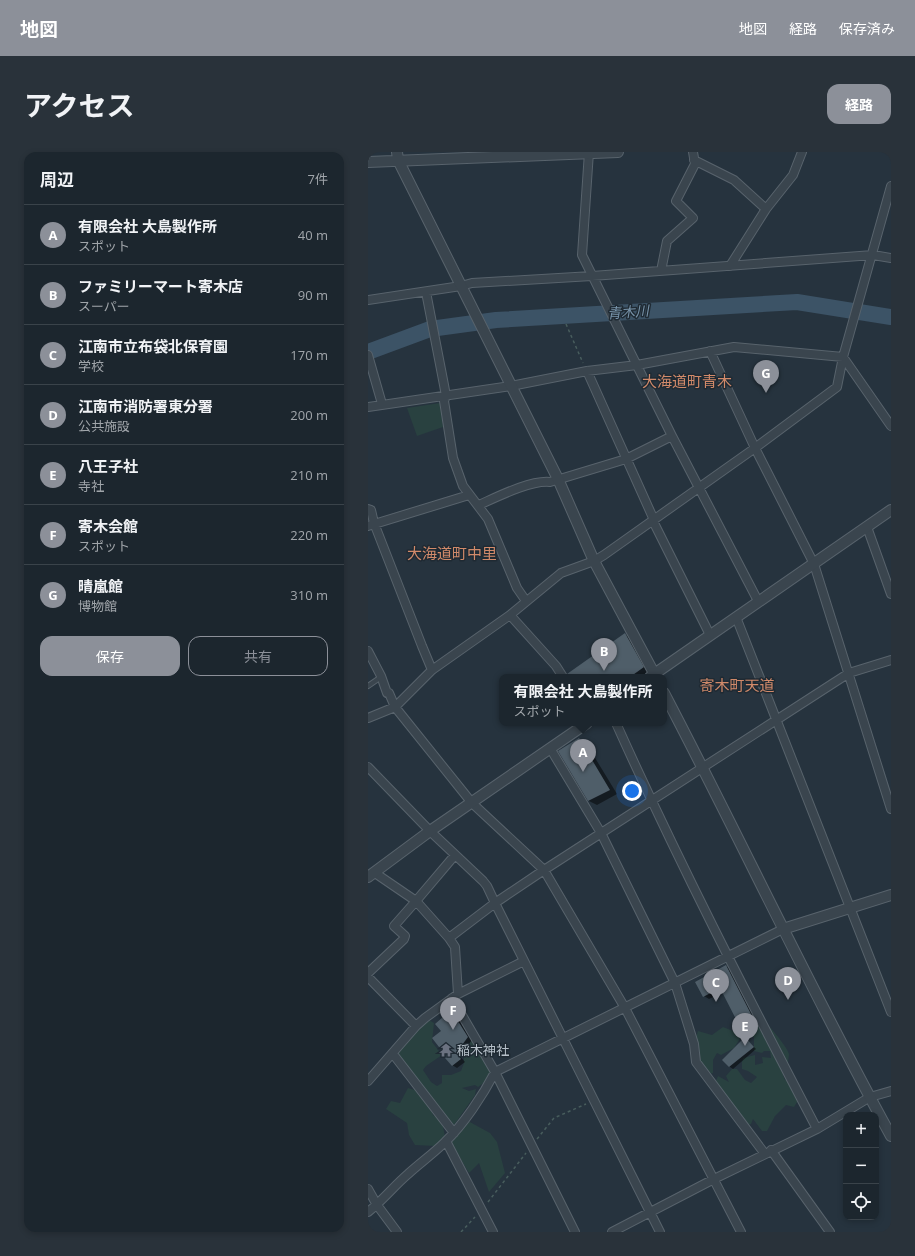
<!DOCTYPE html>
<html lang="ja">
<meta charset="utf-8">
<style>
body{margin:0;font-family:"Open Sans","Noto Sans JP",sans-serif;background:#29323a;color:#f1f3f6}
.controls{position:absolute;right:12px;bottom:12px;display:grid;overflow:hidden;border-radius:8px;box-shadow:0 2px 6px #0003}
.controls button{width:36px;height:36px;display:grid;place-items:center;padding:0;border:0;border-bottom:1px solid #3a434a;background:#1c262e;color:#f1f3f6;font:20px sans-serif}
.you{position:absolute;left:264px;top:639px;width:14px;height:14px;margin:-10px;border:3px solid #fff;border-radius:50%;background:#1a73e8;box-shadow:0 0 0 6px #1a73e833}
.badge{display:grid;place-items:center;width:26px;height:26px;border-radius:50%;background:#8c9099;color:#fff;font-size:13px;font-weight:700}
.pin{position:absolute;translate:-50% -33px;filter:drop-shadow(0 1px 2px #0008)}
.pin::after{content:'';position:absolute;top:21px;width:14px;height:12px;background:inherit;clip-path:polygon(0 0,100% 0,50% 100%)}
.popup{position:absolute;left:131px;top:522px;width:168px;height:52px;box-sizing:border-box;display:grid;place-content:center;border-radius:8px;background:#1c262e;filter:drop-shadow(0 1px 3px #0005);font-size:13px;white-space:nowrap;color:#a0a5aa}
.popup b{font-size:15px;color:#f1f3f6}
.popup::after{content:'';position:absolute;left:50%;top:100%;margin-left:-8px;border:8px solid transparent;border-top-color:#1c262e}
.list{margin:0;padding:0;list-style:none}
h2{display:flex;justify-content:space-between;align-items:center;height:52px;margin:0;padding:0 16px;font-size:17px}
h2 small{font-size:13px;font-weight:400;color:#a0a5aa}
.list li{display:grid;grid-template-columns:26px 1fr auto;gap:12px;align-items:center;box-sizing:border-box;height:60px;padding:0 16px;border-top:1px solid #3a434a}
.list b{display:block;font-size:15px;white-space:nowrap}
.list p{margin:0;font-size:13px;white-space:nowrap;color:#a0a5aa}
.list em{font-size:13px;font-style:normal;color:#a0a5aa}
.actions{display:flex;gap:8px;padding:12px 16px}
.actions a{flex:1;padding:9px 0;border:1px solid #8c9099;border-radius:12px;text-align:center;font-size:14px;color:#8c9099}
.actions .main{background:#8c9099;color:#fff}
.icon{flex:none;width:22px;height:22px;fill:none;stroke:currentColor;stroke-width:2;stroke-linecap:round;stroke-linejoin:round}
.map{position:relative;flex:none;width:523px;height:1080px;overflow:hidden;border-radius:12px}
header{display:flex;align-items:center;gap:24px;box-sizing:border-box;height:56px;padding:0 20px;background:#8c9099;color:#fff}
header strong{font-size:19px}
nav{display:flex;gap:22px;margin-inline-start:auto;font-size:14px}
.intro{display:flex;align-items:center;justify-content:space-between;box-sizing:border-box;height:96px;padding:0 24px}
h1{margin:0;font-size:28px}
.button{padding:10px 18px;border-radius:12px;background:#8c9099;color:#fff;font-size:14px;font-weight:700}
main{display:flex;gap:24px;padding:0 24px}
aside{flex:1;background:#1c262e;border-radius:12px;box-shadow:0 2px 6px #0003}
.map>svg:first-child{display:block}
.green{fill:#294140}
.shadow{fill:#0007}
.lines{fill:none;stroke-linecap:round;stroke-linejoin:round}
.river{stroke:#3c5366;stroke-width:16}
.building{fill:#4f5e69}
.service-casing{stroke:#58636c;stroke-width:6}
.minor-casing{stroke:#58636c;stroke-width:10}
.tertiary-casing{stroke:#58636c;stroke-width:12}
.path{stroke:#485d5d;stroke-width:1.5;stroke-dasharray:3 3;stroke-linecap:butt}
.service{stroke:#3a454e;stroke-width:4}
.minor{stroke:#3a454e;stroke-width:8}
.tertiary{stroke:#3a454e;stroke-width:10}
.labels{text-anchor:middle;stroke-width:3;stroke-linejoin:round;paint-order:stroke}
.poi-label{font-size:13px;fill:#b6c0c9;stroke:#1f2a33;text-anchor:start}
.water-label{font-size:14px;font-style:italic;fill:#7894aa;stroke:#1f2a33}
.quarter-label{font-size:15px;fill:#d18a6a;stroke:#1f2a33}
</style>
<header>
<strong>地図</strong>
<nav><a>地図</a><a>経路</a><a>保存済み</a></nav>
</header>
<div class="intro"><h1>アクセス</h1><a class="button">経路</a></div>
<main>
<aside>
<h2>周辺<small>7件</small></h2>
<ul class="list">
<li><span class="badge">A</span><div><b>有限会社 大島製作所</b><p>スポット</p></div><em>40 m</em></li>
<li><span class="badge">B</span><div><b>ファミリーマート寄木店</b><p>スーパー</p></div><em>90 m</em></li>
<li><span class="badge">C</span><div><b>江南市立布袋北保育園</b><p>学校</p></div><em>170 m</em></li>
<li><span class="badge">D</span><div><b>江南市消防署東分署</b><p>公共施設</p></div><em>200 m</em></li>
<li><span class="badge">E</span><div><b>八王子社</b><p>寺社</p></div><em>210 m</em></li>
<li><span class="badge">F</span><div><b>寄木会館</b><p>スポット</p></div><em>220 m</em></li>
<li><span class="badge">G</span><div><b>晴嵐館</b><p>博物館</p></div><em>310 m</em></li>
</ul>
<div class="actions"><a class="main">保存</a><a>共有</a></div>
</aside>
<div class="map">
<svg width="523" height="1080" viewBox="0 0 523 1080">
<rect width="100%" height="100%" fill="#26333e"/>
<path class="green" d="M72,251L75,275L49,284L39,256Z
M389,862C396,867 419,894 421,902C421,904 420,909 420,911C414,917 414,921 417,928L422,926L432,945L426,955L418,953L407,964L399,979H394L385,967L383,972L376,974L347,931L350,924L361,930L358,924L364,917H369L377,928L383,931L389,925L380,919L374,917V910L375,906L387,903V913L395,911L394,905L403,906L402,899H396L394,901L386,899V885H373L366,896L353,903L349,901L345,908V921L339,923L331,911L326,892L330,879L344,883L355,875L365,879C375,870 382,875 389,862Z
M61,868L66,871L64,890L74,903L58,914L55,918L63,930L69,934L74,931V923H83L93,919L96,911V900L104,887L124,919L117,930L110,935L107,933L94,936L101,939L108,937L107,943L86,973L29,901L52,873Z
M40,936L47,938L51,944L58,941L65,963L74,969L77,985L67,994L47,993L41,983L39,971L18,957L23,949L32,951Z
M100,969L122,981L129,990L137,1021L121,1040L111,1011L101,1021L83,991Z"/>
<path class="shadow" d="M257,483L265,487L282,520L275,525H201Z
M211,587L218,591L249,642L229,653L221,649L192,600Z
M358,814L364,818L390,869L377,876L372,872L355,840L341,847L336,844Z
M83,859L88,862L104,888L92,904L97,910L89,916L84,913L79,904L74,879Z
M380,889L388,897L365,917L362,915L355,908Z"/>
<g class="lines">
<path class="river" d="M0,200L62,177L128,168L429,150L523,165"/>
</g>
<path class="building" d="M257,481L276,515L262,525H200L199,522Z
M211,586L242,638L220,649L190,599Z
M358,813L385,866L371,873L352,836L335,845L327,830Z
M83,858L100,885L88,901L93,907L84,914L77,906L78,904L64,886L73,879L67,872Z
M377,885L386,895L361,915L354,908Z"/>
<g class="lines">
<g class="service-casing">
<path id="service" d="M0,534L13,525"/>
</g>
<g class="minor-casing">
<path id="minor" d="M221,0L214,103L304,284L390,449
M326,8L366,28L398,57
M362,114L398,57L425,23L434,0
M293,119L299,89L325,66L308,49L327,12L325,0
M58,140L76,233L78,244L76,249L85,306L95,334L120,367L149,436L158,449
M0,148L93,134L104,131L224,124L505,103L523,106
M342,199L387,296L446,412L523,657
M0,203L14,252
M219,219L286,368
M0,255L143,234L219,219L269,213L366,195L475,205L523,274
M111,353C129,345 162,328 182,330L258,307L304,284
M0,357L3,358L6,371L54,494L64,518
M285,369L342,483
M0,374L101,343
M499,375L523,442
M142,463L188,514L195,525
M368,465L523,860
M0,499L13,524L19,541H21L27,555L0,566
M248,571C310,709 379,843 449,977
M182,596L233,681L307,831L326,892L328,910L397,1002
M0,615L62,679L115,729L119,734L127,751L81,786
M0,821L36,787L37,784L26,774L48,749L87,703
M0,825L48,874
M90,842L156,809
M84,846L127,920L207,1080
M25,902L86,981
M0,929L48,874L57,866L90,842L87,795L81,786L48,749L7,721
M78,989L125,1080
M403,998L462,1080
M0,1037L9,1053L29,1080
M0,1060C15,1048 26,1034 40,1022C52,1011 66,1001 77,990C96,972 115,943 127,920L415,777
M244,1080L346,1027L449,977L502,945L523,939
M292,1080L127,751L176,718L481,521L523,508
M373,1080L257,856L176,718L104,651L27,555L64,518L142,463L193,421L226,409L236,403L387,296L469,235L475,205L523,34"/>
</g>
<g class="tertiary-casing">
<path id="tertiary" d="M29,0L30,8L190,327L226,409L288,525
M0,10L250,0
M282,525L523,358
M296,541C373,688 443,839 523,984
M0,725L62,679L219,571
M415,777L523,743"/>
</g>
<path class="path" d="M198,172L215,211
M169,987L186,966L218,952
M120,1050L158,1001
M93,1080L107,1065"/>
<use href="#service" class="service"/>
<use href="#minor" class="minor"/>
<use href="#tertiary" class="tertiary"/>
</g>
<defs>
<g id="temple-bare" transform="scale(1.08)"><path d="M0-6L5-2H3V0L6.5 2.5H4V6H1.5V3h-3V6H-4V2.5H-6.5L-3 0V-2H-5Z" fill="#6b7280" stroke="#1f2a33" stroke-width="2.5" paint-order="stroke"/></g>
</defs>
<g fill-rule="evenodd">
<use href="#temple-bare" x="78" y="898"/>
</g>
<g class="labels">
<g class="poi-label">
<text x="89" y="903">稲木神社</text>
</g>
<g class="water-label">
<text transform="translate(260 160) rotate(-4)" y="5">青木川</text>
</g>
<g class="quarter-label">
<text x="319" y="235">大海道町青木</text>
<text x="84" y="407">大海道町中里</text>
<text x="369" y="539">寄木町天道</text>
</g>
</g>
</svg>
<div class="controls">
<button>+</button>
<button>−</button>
<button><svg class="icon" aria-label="locate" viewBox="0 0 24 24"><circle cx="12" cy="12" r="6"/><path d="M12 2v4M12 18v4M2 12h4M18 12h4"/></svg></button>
</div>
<div class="you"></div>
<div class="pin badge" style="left:215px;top:620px">A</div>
<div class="popup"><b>有限会社 大島製作所</b>スポット</div>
<div class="pin badge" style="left:236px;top:519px">B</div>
<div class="pin badge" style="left:348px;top:850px">C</div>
<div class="pin badge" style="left:420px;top:848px">D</div>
<div class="pin badge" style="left:377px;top:894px">E</div>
<div class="pin badge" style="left:85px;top:878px">F</div>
<div class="pin badge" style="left:398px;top:241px">G</div>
</div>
</main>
